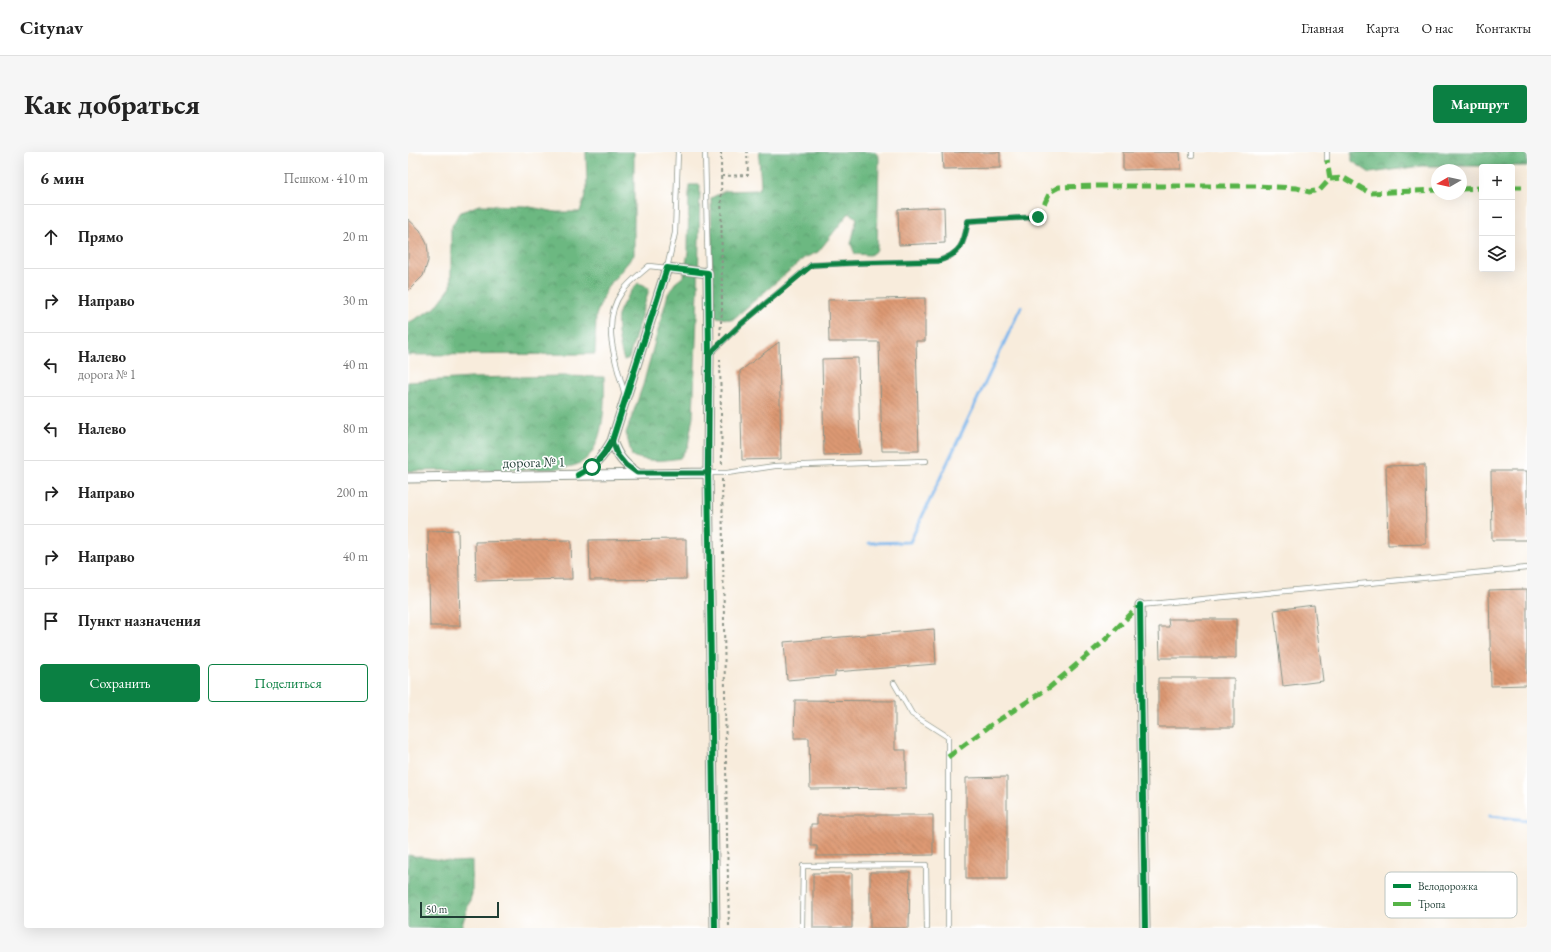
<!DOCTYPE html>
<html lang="ru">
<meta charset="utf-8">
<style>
body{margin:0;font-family:"EB Garamond",serif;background:#f6f6f6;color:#222}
.controls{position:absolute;right:12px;top:12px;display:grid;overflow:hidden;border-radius:4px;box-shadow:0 4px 16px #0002}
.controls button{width:36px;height:36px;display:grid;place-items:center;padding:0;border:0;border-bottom:1px solid #e0e0e0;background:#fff;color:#222;font:20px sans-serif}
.compass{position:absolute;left:1023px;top:12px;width:36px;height:36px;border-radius:50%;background:#fff;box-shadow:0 4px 16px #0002;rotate:261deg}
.scale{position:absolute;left:12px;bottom:10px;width:79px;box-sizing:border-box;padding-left:4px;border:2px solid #1f3d34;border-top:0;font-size:11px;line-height:14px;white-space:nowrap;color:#1f3d34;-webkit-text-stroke:3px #fff;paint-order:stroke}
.stop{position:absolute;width:12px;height:12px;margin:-9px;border:3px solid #0b8043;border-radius:50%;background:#fff}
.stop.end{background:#0b8043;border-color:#fff;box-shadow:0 1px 4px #0008}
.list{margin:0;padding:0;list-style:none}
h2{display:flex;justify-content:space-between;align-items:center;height:52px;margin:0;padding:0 16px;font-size:17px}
h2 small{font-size:13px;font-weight:400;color:#767676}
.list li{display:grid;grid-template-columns:26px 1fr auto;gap:12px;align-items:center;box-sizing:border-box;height:64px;padding:0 16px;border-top:1px solid #e0e0e0}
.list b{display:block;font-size:15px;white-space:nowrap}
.list p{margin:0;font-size:13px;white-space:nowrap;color:#767676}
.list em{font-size:13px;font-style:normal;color:#767676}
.actions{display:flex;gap:8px;padding:12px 16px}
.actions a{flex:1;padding:9px 0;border:1px solid #0b8043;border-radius:4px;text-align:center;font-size:14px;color:#0b8043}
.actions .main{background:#0b8043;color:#fff}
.icon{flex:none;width:22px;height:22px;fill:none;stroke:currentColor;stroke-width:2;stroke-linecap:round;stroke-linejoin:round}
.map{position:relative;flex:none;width:1119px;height:776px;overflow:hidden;border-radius:4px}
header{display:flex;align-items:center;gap:24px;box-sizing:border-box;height:56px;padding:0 20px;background:#fff;border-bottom:1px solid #e0e0e0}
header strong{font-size:19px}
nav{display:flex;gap:22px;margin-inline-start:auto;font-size:14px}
.intro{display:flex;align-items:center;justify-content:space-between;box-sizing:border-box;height:96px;padding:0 24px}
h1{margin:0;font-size:28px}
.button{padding:10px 18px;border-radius:4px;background:#0b8043;color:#fff;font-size:14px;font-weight:700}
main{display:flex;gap:24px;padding:0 24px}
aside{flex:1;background:#fff;border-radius:4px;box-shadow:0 4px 16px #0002}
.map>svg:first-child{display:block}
.forest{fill:url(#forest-crowns);stroke:#467a5a}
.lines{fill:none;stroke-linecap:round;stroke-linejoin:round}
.stream{stroke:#7bb6ec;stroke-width:3}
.building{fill:url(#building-back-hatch)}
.service-casing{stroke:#8c9488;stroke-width:6}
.minor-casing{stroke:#8c9488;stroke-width:11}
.path{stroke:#8c9488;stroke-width:2;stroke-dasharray:3 3;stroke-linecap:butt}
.service{stroke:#fff;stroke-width:4.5}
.minor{stroke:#fff;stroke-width:9}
.quiet{stroke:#55b346;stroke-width:5;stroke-dasharray:10 5;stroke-linecap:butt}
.cycleway-casing{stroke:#fff;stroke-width:8}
.cycleway{stroke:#00873e;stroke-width:6}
.route{stroke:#0b8043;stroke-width:5}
.labels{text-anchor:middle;stroke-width:3.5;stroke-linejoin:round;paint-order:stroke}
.street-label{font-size:14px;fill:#1f3d34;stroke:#fff}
.key{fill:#fff;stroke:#bcc5c2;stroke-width:1}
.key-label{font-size:11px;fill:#1f3d34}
</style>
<header>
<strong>Citynav</strong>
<nav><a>Главная</a><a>Карта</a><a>О нас</a><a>Контакты</a></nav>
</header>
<div class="intro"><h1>Как добраться</h1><a class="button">Маршрут</a></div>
<main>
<aside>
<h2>6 мин<small>Пешком · 410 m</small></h2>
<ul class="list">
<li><svg class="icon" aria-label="ahead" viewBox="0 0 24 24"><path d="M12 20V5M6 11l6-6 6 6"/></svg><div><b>Прямо</b></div><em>20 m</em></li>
<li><svg class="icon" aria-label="right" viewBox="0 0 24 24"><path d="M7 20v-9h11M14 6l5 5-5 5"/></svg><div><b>Направо</b></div><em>30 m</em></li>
<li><svg class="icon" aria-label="left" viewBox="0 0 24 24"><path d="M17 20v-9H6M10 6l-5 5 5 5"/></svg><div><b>Налево</b><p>дорога № 1</p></div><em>40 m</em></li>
<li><svg class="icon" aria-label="left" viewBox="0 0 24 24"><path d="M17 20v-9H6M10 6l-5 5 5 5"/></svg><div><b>Налево</b></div><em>80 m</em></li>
<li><svg class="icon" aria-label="right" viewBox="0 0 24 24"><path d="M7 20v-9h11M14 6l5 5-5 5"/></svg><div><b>Направо</b></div><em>200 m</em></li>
<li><svg class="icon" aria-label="right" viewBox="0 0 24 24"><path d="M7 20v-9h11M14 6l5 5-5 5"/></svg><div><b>Направо</b></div><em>40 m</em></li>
<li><svg class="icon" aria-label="arrive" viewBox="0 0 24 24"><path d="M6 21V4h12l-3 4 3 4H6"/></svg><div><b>Пункт назначения</b></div></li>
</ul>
<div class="actions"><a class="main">Сохранить</a><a>Поделиться</a></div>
</aside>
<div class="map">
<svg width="1119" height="776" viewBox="0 0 1119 776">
<defs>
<pattern id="forest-crowns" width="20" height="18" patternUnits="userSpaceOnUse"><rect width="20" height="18" fill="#6cb881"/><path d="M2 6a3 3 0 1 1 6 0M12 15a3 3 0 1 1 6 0" fill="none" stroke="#58976a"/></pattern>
<pattern id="building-back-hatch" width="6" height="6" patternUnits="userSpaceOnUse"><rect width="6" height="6" fill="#dd9973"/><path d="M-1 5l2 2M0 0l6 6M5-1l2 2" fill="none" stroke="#b37e5f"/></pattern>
</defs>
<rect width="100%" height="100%" fill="#fff"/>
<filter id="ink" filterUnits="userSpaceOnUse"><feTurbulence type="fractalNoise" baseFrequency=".025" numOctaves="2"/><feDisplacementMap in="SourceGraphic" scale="8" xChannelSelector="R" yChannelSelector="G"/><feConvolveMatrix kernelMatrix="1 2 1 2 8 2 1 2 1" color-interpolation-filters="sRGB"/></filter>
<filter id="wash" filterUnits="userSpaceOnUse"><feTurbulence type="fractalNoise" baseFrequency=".012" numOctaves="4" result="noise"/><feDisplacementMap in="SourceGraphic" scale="16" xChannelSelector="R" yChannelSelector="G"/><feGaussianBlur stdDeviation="0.9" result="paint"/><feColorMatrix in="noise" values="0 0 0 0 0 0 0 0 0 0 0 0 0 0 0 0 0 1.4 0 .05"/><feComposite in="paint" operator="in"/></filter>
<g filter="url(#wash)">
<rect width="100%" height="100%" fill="#f8ecdc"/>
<path class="forest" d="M178,0H226V103L199,136L188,163L187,202L0,203V171L27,156L43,135V76L51,61L71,53L117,54L148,60H172L179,36Z
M352,0H467L471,5L469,98L462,103L447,102L443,92L449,66L441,61L410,100L396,106L381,119L324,168L309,165L305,159L303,46L317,39L350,38L353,34L351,6Z
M944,0H1119V14H1014L962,21L944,9Z
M281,33H292L290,139L285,264L280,294L272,306C255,309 241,310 224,304L218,281L235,233L260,142L267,131L276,124L280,100Z
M230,131L236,133L241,137L221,206L216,208C212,198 208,175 210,164C213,152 222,141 230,131Z
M155,224L196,225C197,249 197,295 174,310C166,315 157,315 147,317L0,319V230L63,226Z
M0,703L46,710L64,709V742L53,776H0Z"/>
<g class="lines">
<path class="stream" d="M461,391L502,390L613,155
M1082,664L1119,668"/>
</g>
<g id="blocks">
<path class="building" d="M534,0H592V16L535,17Z
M715,0H772L773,17L715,18Z
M536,55L537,91L491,93L490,57Z
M0,67L12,78L19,92L20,100V109L15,124L0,139Z
M517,146V189H508L511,299H474L471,190H421L420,148Z
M371,190L373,307L334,308L332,219Z
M450,206L452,302L416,303L414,207Z
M1017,313L1018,392L980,393L978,314Z
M1083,319H1119V388H1084Z
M50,378L52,474H22L20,379Z
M278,387V427L182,428L181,388Z
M163,388L164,427L68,429L67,390Z
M1119,437V533L1083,534L1081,438Z
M906,453L915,529L875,534L866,458Z
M760,467H828V506H752L751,475H761Z
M526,477L528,512L427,520V524L379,528L376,490Z
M750,526H826V575H750Z
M387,548L487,549V598H498V636L402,637L401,586H386Z
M599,625V727H558V626Z
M409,663H525V703L409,704V694H403V672H409Z
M462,720H502L501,776H462Z
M405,721H444V776H405Z"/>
</g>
</g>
<g filter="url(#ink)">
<use href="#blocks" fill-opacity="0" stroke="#8c9488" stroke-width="1"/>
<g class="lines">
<g class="service-casing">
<path id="service" d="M297,0L300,121
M784,0V3
M919,0V8
M302,202L332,173L403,113L446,111L530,109C553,102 556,92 560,69L630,65
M217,243C208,211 192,170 214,140C221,130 232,122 241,114L259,116L267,81L270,0
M300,321H319L367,314L518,309
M732,453L1119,416
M486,531L504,562L540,585V776
M394,776L395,714L518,713L519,776"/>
</g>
<g class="minor-casing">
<path id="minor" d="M204,289C210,305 215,311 229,321
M170,323C187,314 194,306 204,289L259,116L300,121L301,202L300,321L307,776
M0,326L300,321
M732,453L737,776"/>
</g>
<path class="path" d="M314,24L340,23L339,0
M312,183L314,159L313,0
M312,207L314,315
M314,327L319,683L321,776"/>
<use href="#service" class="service"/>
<use href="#minor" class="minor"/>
<path class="quiet" d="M922,27L936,26L962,41L1029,38
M1104,35H1119
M1053,37L1074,36
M630,65L642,40L651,35L692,34H850L889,36L901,40L912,38L922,27L919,8
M540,605L583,573L642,535L694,491L732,453"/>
<g class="cycleway-casing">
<path id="cycleway" d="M170,323C187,314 194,306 204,289L259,116L300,121L301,202L300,321L307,776
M732,453L737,776"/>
</g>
<use href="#cycleway" class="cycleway"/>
</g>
</g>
<g class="lines" filter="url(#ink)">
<path class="route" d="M184,315L196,303L204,289L209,302L218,313L229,321H300L301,202L332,173L404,113L446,111L530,109C553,102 556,92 560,69L630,65"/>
</g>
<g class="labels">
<g class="street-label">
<text transform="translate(126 310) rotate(-1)" y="5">дорога № 1</text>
</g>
</g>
<rect x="977" y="720" width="132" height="46" rx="6" class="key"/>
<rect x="985" y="732" width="18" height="4" fill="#00873e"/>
<rect x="985" y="750" width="18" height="4" fill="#55b346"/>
<g class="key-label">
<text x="1010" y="738">Велодорожка</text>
<text x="1010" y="756">Тропа</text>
</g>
</svg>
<div class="controls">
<button>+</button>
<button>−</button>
<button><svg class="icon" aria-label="layers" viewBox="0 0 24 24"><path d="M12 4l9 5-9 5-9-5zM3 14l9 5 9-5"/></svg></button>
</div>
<svg class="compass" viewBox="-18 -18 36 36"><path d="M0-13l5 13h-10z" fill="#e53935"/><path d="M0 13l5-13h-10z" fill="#767676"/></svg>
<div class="scale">50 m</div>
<div class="stop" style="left:184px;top:315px"></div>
<div class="stop end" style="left:630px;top:65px"></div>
</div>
</main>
